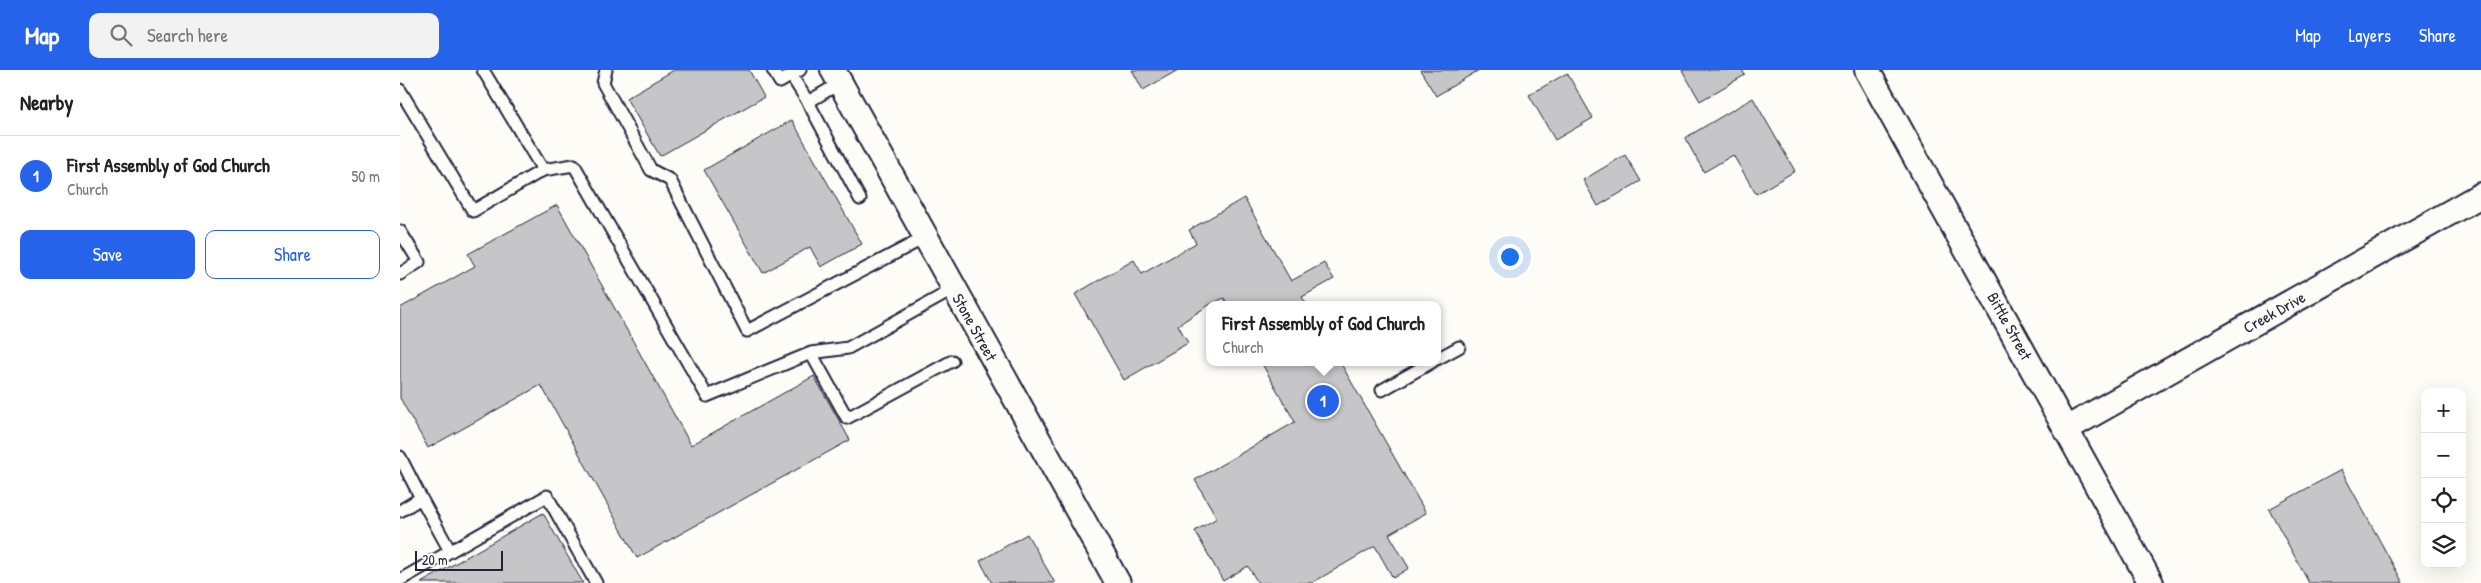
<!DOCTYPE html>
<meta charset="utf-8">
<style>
body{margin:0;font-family:"Patrick Hand",sans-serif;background:#f2f2f2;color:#222}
.controls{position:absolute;right:15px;bottom:15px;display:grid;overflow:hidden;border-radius:10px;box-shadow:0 5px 20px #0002}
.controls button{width:45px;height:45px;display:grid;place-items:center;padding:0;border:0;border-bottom:1px solid #e0e0e0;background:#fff;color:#222;font:25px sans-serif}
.scale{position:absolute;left:15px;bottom:12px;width:88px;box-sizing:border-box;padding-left:5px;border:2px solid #22223b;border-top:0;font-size:14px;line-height:18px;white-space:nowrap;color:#22223b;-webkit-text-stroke:4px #fdfcf7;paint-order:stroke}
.you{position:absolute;left:1109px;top:186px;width:18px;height:18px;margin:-12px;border:4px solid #fff;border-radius:50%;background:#1a73e8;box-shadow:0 0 0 8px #1a73e833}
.badge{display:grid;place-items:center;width:32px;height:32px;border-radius:50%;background:#2563eb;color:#fff;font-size:16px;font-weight:700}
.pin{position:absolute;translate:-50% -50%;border:2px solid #fff;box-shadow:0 1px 5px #0006}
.popup{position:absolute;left:806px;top:231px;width:235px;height:65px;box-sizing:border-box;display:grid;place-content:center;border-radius:10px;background:#fff;filter:drop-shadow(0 1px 4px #0005);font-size:16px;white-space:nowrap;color:#767676}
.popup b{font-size:19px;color:#222}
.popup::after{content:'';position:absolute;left:50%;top:100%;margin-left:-10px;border:10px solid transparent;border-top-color:#fff}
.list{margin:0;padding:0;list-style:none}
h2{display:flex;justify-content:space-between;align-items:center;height:65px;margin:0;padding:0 20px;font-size:21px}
h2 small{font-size:16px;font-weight:400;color:#767676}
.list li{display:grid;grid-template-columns:32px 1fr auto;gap:15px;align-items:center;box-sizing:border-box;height:80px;padding:0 20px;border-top:1px solid #e0e0e0}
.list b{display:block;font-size:19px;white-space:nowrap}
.list p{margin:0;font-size:16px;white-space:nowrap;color:#767676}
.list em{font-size:16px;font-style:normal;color:#767676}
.actions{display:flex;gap:10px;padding:15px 20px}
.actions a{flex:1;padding:11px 0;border:1px solid #2563eb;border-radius:10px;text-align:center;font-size:18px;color:#2563eb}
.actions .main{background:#2563eb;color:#fff}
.icon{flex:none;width:28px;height:28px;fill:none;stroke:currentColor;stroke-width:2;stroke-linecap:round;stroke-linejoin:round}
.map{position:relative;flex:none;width:2081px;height:513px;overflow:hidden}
header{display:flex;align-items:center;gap:30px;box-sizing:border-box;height:70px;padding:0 25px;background:#2563eb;color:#fff}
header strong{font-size:24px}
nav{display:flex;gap:28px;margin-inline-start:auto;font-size:18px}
.search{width:350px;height:45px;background:#f2f2f2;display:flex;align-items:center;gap:12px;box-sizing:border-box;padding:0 18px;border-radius:10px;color:#767676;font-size:19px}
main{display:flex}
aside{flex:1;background:#fff}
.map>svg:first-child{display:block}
.building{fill:#c6c6c8;stroke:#22223b}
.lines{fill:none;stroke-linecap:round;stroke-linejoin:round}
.lane-casing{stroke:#22223b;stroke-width:15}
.street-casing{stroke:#22223b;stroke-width:28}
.lane{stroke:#fdfcf7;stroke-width:11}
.street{stroke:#fdfcf7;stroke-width:24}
.labels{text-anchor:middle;stroke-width:5;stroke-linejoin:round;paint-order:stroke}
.street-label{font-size:16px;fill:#22223b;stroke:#fdfcf7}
</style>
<header>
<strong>Map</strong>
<div class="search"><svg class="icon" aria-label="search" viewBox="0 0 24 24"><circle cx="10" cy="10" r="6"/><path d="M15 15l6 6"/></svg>Search here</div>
<nav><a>Map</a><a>Layers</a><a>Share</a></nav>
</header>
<main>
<aside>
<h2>Nearby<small></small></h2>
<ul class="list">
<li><span class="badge">1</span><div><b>First Assembly of God Church</b><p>Church</p></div><em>50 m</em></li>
</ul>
<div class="actions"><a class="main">Save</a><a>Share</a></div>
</aside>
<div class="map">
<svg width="2081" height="513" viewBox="0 0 2081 513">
<rect width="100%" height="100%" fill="#fdfcf7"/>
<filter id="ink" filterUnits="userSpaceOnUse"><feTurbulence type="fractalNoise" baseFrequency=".02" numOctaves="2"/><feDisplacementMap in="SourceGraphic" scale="10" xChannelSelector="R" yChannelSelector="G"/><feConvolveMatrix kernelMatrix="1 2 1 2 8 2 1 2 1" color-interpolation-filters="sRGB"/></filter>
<g filter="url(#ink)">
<path class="building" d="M274,0H349L364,27L260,86L226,28Z
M732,0H778L743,20Z
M1020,0H1079L1036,26Z
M1282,0H1342L1345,5L1300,31Z
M1167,3L1193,48L1155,70L1129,25Z
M1353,28L1395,101L1356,124L1333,85L1304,102L1285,68Z
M392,50L462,174L421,197L410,177L363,203L304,100Z
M1225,85L1241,111L1198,136L1183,110Z
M844,128L891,211L924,193L934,209L902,227L907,235H828L824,228L809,235L778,255L788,273L724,310L675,224L734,190L742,204L796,173L789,160Z
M157,135L291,375L414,306L450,370L237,488L141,315L28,378L0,328V238L75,196L68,184Z
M861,292H940L1026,443L989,464L1009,498L993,508L975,476L912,513H858L848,496L823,511L795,461L817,448L795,410L895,352Z
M1941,400L2003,513H1909L1869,439Z
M143,443L183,513H21Z
M627,464L655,513H592L580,491Z"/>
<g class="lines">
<g class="lane-casing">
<path id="lane" d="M83,0L143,100L174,95L307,326L411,283L448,278L554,219
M206,0L203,13L251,100L270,110L347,261L526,167
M373,0L380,12L400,0
M391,5L408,32
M440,13L408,32L460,129
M0,20L73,141L143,100
M0,161L19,192L0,204
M411,283L447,348L552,291
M1037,289L1059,277
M982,320L1032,292
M0,387L21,428L0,441
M21,428L50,481
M0,510L147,426L196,513"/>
</g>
<g class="street-casing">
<path id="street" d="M433,0L718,513
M1467,0L1751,513
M1666,359L2081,125"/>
</g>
<use href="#lane" class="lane"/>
<use href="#street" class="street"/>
</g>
</g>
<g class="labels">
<g class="street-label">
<text transform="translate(1874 242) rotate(-29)" y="6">Creek Drive</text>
<text transform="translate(1610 256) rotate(61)" y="6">Bittle Street</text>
<text transform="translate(575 257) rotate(61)" y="6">Stone Street</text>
</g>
</g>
</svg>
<div class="controls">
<button>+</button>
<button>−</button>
<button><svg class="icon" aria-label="locate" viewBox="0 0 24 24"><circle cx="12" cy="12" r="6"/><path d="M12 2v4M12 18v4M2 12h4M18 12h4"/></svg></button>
<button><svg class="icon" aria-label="layers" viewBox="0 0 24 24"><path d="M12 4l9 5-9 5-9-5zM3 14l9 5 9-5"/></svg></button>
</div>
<div class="scale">20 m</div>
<div class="you"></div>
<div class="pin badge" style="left:923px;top:331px">1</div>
<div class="popup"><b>First Assembly of God Church</b>Church</div>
</div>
</main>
